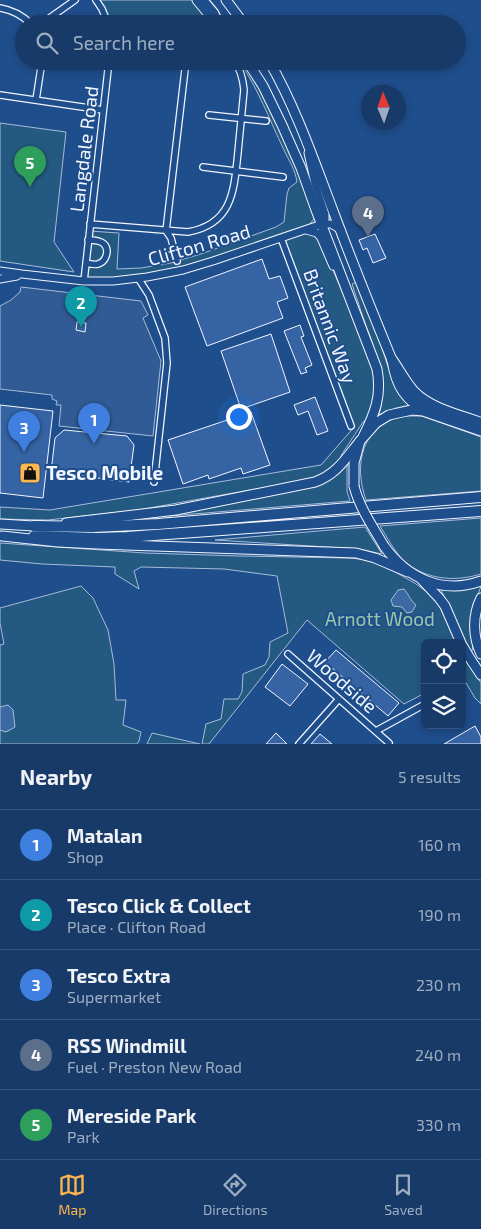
<!DOCTYPE html>
<meta charset="utf-8">
<style>
body{margin:0;font-family:"Exo 2",sans-serif;background:#244571;color:#f1f3f6}
.controls{position:absolute;right:15px;bottom:15px;display:grid;overflow:hidden;border-radius:8px;box-shadow:0 2px 8px #0003}
.controls button{width:45px;height:45px;display:grid;place-items:center;padding:0;border:0;border-bottom:1px solid #36547d;background:#173a69;color:#f1f3f6;font:25px sans-serif}
.compass{position:absolute;left:361px;top:85px;width:45px;height:45px;border-radius:50%;background:#173a69;box-shadow:0 2px 8px #0003;rotate:358deg}
.you{position:absolute;left:238px;top:416px;width:18px;height:18px;margin:-12px;border:4px solid #fff;border-radius:50%;background:#1a73e8;box-shadow:0 0 0 8px #1a73e833}
.badge{display:grid;place-items:center;width:32px;height:32px;border-radius:50%;background:#ffb74d;color:#fff;font-size:16px;font-weight:700}
.pin{position:absolute;translate:-50% -41px;filter:drop-shadow(0 1px 2px #0008)}
.pin::after{content:'';position:absolute;top:26px;width:18px;height:15px;background:inherit;clip-path:polygon(0 0,100% 0,50% 100%)}
.list{margin:0;padding:0;list-style:none}
h2{display:flex;justify-content:space-between;align-items:center;height:65px;margin:0;padding:0 20px;font-size:21px}
h2 small{font-size:16px;font-weight:400;color:#9eadc0}
.list li{display:grid;grid-template-columns:32px 1fr auto;gap:15px;align-items:center;box-sizing:border-box;height:70px;padding:0 20px;border-top:1px solid #36547d}
.list b{display:block;font-size:19px;white-space:nowrap}
.list p{margin:0;font-size:16px;white-space:nowrap;color:#9eadc0}
.list em{font-size:16px;font-style:normal;color:#9eadc0}
.icon{flex:none;width:28px;height:28px;fill:none;stroke:currentColor;stroke-width:2;stroke-linecap:round;stroke-linejoin:round}
.map{position:relative;flex:none;width:481px;height:744px;overflow:hidden}
.search{position:absolute;background:#173a69;box-shadow:0 2px 8px #0003;left:15px;right:15px;top:15px;height:55px;display:flex;align-items:center;gap:12px;box-sizing:border-box;padding:0 18px;border-radius:28px;color:#9eadc0;font-size:19px}
.sheet{height:415px;background:#173a69}
nav{display:flex;justify-content:space-around;align-items:center;box-sizing:border-box;height:70px;border-top:1px solid #36547d;background:#173a69;font-size:14px;color:#9eadc0}
nav a{display:grid;justify-items:center;gap:2px}
nav .on{color:#ffb74d}
.map>svg:first-child{display:block}
.green{fill:#245a82;stroke:#a8bbd7}
.parking{fill:#305b95;stroke:#a8bbd7}
.water{fill:#3b69a3;stroke:#a8bbd7}
.building{fill:#3563a3;stroke:#f2f6ff}
.lines{fill:none;stroke-linecap:round;stroke-linejoin:round}
.minor-casing{stroke:#f2f6ff;stroke-width:8}
.tertiary-casing{stroke:#f2f6ff;stroke-width:9}
.primary-casing{stroke:#f2f6ff;stroke-width:11}
.trunk-casing{stroke:#f2f6ff;stroke-width:11}
.motorway-casing{stroke:#f2f6ff;stroke-width:12}
.minor{stroke:#1f4e8c;stroke-width:5.5}
.tertiary{stroke:#1f4e8c;stroke-width:7}
.primary{stroke:#1f4e8c;stroke-width:9}
.trunk{stroke:#1f4e8c;stroke-width:9}
.motorway{stroke:#1f4e8c;stroke-width:10}
.trunk-bridge-casing{stroke:#f2f6ff;stroke-width:11;stroke-linecap:butt}
.trunk-bridge{stroke:#1f4e8c;stroke-width:9}
.labels{text-anchor:middle;stroke-width:4;stroke-linejoin:round;paint-order:stroke}
.street-label{font-size:19px;fill:#f2f6ff;stroke:#1f4e8c}
.poi-label{font-size:19px;font-weight:bold;fill:#f2f6ff;stroke:#1f4e8c;text-anchor:start}
.park-label{font-size:19px;fill:#97c8a6;stroke:#1f4e8c}
</style>
<div class="map">
<svg width="481" height="744" viewBox="0 0 481 744">
<rect width="100%" height="100%" fill="#1f4e8c"/>
<path class="green" d="M96,0H197L217,24H108Z
M239,61H247L263,86L316,210L314,219L308,226L307,231L317,233L344,296L350,306L373,357L379,391L369,418L363,422L342,454C335,471 328,471 312,479L138,510L48,520L0,519V507L50,510L321,465L355,426H351L281,238L183,270L84,281L89,231L119,233L117,269L141,268L171,263L201,254L276,227L284,222L287,194L289,188L297,182C295,169 289,161 284,150C269,119 259,90 239,61Z
M0,123L66,132L54,242L74,272L0,261Z
M357,282L377,333L393,382L400,395L410,405L396,408L379,415C387,382 381,370 371,339C364,321 358,302 352,284Z
M404,416H422L481,437V491L366,500C353,464 362,424 404,416Z
M347,464V491L350,501L169,516L176,513L312,487L333,478Z
M481,518V574C455,582 426,580 404,561C394,551 387,537 380,526Z
M365,527L382,554L359,549L215,540Z
M0,543L145,553L239,556L349,558L370,560L397,573L416,584L430,594L441,609L456,643H425V693L404,704L307,620L209,744H202L206,724L221,719L224,699H238L242,692L243,674L265,665L269,657L270,642L288,633L277,576L224,569L141,567L134,571L139,589L115,574V567L42,564L0,560Z
M81,586L93,598L108,630L114,664L116,700H126L123,725L141,732L139,741L137,744H0V645L4,644L0,623V608Z
M481,586C477,599 469,613 470,628C470,636 474,643 472,651L469,648L441,590L462,589Z
M462,655L481,683V704L475,698L462,676Z
M152,733L200,744H147Z"/>
<path class="parking" d="M21,287L141,301L148,315L143,318L161,361L153,436L59,426L61,405H56L57,401L52,399V395L0,389V306L11,300L20,292Z"/>
<path class="water" d="M404,589C409,595 410,600 416,605L412,612L407,613L402,607L393,606L391,600L398,590Z
M8,705L13,710L15,727L6,732L0,730V707Z"/>
<path class="building" d="M375,234L386,258L373,263L367,248L363,250L359,240Z
M262,259L269,279L280,276L288,298L277,302L283,318L207,346L185,287Z
M77,322L86,323L85,332L76,330Z
M300,325L304,336L301,337L312,365L305,368L307,372L301,374L284,331Z
M271,334L290,392L241,409L221,351Z
M315,397L328,431L317,435L308,411L298,415L294,405Z
M0,405L53,411L43,498L0,493Z
M251,412L270,465L243,474L241,468L209,479L208,475L183,484L168,440Z
M64,430L127,436L134,445L129,482L51,472L55,438Z
M336,650L399,703L388,716L325,662Z
M282,664L308,684L290,706L265,687Z
M475,726L481,737V744H444Z
M276,733L287,744H266Z
M320,734L332,744H311Z"/>
<g class="lines">
<g class="minor-casing">
<path id="minor" d="M96,0L102,9L108,24
M205,0L215,12L221,24
M0,8C12,10 22,15 31,24
M41,24L75,0
M0,95L103,110
M36,100L42,61
M209,115L266,121
M203,167L283,177
M90,224L188,232C233,224 234,190 238,152C240,131 242,111 244,90C243,79 241,71 235,61
M281,238L351,426
M177,261L171,238L166,231L186,61
M86,263C90,264 95,265 98,264C106,262 110,250 104,244C100,240 93,240 88,240
M138,278L149,295L165,338L167,363L154,482
M84,281L109,61
M288,654L389,743
M376,731L425,704
M299,744L339,699"/>
</g>
<g class="tertiary-casing">
<path id="tertiary" d="M308,153L315,184L325,214V219L322,224
M306,230L317,233L321,238L333,266
M0,271L22,274L84,281H113L147,277L183,270L213,261L322,224H331L341,230
M0,279L17,276"/>
</g>
<g class="primary-casing">
<path id="primary" d="M66,523L176,510L315,482C337,474 346,458 360,441
M0,524L34,526H41
M2,536L58,542L97,544L356,553L375,558L408,572"/>
</g>
<g class="trunk-casing">
<path id="trunk" d="M197,0L217,24
M226,0L244,24
M247,61L263,86L282,125L301,168L316,210L377,369C382,396 375,413 363,437
M269,61C296,108 313,158 332,208C351,259 371,309 392,360C396,386 405,401 429,413
M354,486V463L360,441L376,423L389,415L412,410L423,411L481,431
M384,546C407,578 442,595 481,581
M422,580L439,598L445,606L461,643
M481,598C472,616 473,637 481,654
M462,645L471,660L481,675"/>
</g>
<g class="motorway-casing">
<path id="motorway" d="M392,360C399,370 405,382 414,392C431,409 459,415 481,423
M34,526L93,527L158,524L481,497
M34,536L98,538L127,537L481,511"/>
</g>
<use href="#minor" class="minor"/>
<use href="#tertiary" class="tertiary"/>
<use href="#primary" class="primary"/>
<use href="#trunk" class="trunk"/>
<use href="#motorway" class="motorway"/>
<g class="trunk-bridge-casing">
<path id="trunk-bridge" d="M354,486C359,507 373,527 384,546"/>
</g>
<use href="#trunk-bridge" class="trunk-bridge"/>
</g>
<defs>
<g id="shop-square" transform="scale(1.125)"><rect x="-9" y="-9" width="18" height="18" rx="4" fill="#ffb74d" stroke="#1f4e8c"/><path d="M-5-2.5h2.3a2.7 3.5 0 0 1 5.4 0H5L5.5 6h-11ZM-1.5-2.5h3a1.5 2.3 0 0 0-3 0Z" fill="#111"/></g>
</defs>
<g fill-rule="evenodd">
<use href="#shop-square" x="30" y="473"/>
</g>
<g class="labels">
<g class="street-label">
<text transform="translate(84 149) rotate(-83)" y="7">Langdale Road</text>
<text transform="translate(199 245) rotate(-16)" y="7">Clifton Road</text>
<text transform="translate(330 326) rotate(70)" y="7">Britannic Way</text>
<text transform="translate(342 681) rotate(41)" y="7">Woodside</text>
</g>
<g class="poi-label">
<text x="46" y="480">Tesco Mobile</text>
</g>
<g class="park-label">
<text x="380" y="626">Arnott Wood</text>
</g>
</g>
</svg>
<div class="controls">
<button><svg class="icon" aria-label="locate" viewBox="0 0 24 24"><circle cx="12" cy="12" r="6"/><path d="M12 2v4M12 18v4M2 12h4M18 12h4"/></svg></button>
<button><svg class="icon" aria-label="layers" viewBox="0 0 24 24"><path d="M12 4l9 5-9 5-9-5zM3 14l9 5 9-5"/></svg></button>
</div>
<svg class="compass" viewBox="-18 -18 36 36"><path d="M0-13l5 13h-10z" fill="#e53935"/><path d="M0 13l5-13h-10z" fill="#9eadc0"/></svg>
<div class="you"></div>
<div class="pin badge" style="left:94px;top:444px;background:#3f7fe0">1</div>
<div class="pin badge" style="left:81px;top:327px;background:#0f9aa8">2</div>
<div class="pin badge" style="left:24px;top:452px;background:#3f7fe0">3</div>
<div class="pin badge" style="left:368px;top:237px;background:#5c6f8a">4</div>
<div class="pin badge" style="left:30px;top:187px;background:#2e9e5b">5</div>
<div class="search"><svg class="icon" aria-label="search" viewBox="0 0 24 24"><circle cx="10" cy="10" r="6"/><path d="M15 15l6 6"/></svg>Search here</div>
</div>
<section class="sheet">
<h2>Nearby<small>5 results</small></h2>
<ul class="list">
<li><span class="badge" style="background:#3f7fe0">1</span><div><b>Matalan</b><p>Shop</p></div><em>160 m</em></li>
<li><span class="badge" style="background:#0f9aa8">2</span><div><b>Tesco Click &amp; Collect</b><p>Place · Clifton Road</p></div><em>190 m</em></li>
<li><span class="badge" style="background:#3f7fe0">3</span><div><b>Tesco Extra</b><p>Supermarket</p></div><em>230 m</em></li>
<li><span class="badge" style="background:#5c6f8a">4</span><div><b>RSS Windmill</b><p>Fuel · Preston New Road</p></div><em>240 m</em></li>
<li><span class="badge" style="background:#2e9e5b">5</span><div><b>Mereside Park</b><p>Park</p></div><em>330 m</em></li>
</ul>
</section>
<nav>
<a class="on"><svg class="icon" aria-label="map" viewBox="0 0 24 24"><path d="M3 6l6-2 6 2 6-2v14l-6 2-6-2-6 2zM9 4v14M15 6v14"/></svg>Map</a>
<a><svg class="icon" aria-label="directions" viewBox="0 0 24 24"><path d="M12 3l9 9-9 9-9-9zM9 14v-3h6M13 9l2 2-2 2"/></svg>Directions</a>
<a><svg class="icon" aria-label="saved" viewBox="0 0 24 24"><path d="M7 4h10v16l-5-4-5 4z"/></svg>Saved</a>
</nav>
